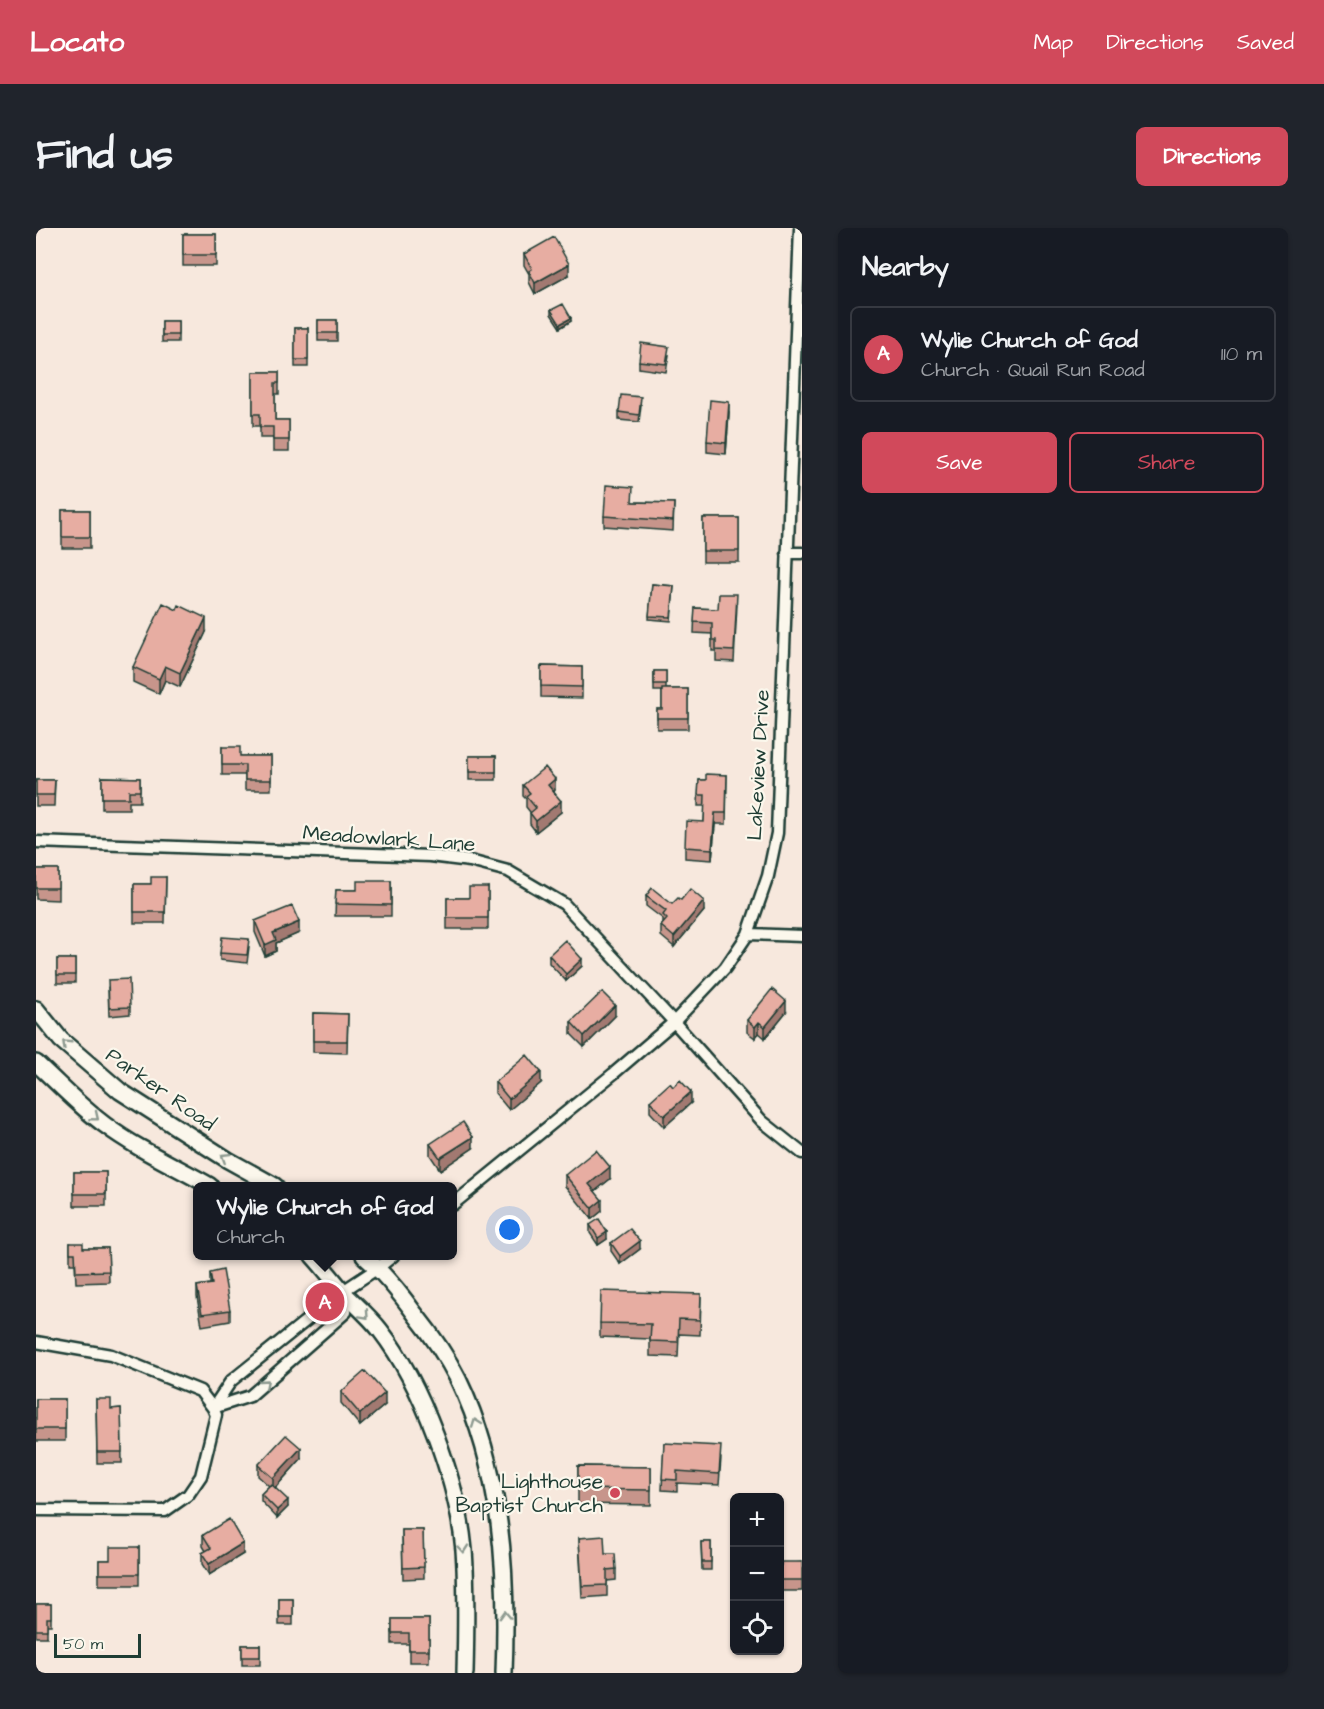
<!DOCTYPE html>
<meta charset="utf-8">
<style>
body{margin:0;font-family:"Architects Daughter",sans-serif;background:#20242c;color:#f1f3f6}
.controls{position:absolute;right:18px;bottom:18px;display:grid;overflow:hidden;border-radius:9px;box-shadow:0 2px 4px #0004}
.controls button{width:54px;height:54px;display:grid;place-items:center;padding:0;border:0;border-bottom:2px solid #363941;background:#171b24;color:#f1f3f6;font:30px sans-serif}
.scale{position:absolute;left:18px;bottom:15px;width:87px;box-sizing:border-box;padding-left:6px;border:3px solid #1f3d34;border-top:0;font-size:16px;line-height:21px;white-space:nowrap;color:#1f3d34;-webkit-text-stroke:4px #fbf7ec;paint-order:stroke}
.you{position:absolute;left:474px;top:1002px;width:21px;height:21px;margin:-15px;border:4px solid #fff;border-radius:50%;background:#1a73e8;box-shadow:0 0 0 9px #1a73e833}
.badge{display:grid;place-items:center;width:39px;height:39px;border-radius:50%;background:#d1495b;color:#fff;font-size:20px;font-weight:700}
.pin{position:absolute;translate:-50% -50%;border:3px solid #fff;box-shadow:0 2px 6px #0006}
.popup{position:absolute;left:157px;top:954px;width:264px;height:78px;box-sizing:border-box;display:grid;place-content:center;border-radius:9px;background:#171b24;filter:drop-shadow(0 2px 4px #0005);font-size:20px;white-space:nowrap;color:#9ea1a6}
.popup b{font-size:22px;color:#f1f3f6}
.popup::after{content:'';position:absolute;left:50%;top:100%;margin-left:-12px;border:12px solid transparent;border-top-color:#171b24}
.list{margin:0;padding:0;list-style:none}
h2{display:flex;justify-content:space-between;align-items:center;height:78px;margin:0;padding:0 24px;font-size:26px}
h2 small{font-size:20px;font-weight:400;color:#9ea1a6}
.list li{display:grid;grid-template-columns:39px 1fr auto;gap:18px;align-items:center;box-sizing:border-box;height:96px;margin:0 12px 12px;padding:0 12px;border:2px solid #363941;border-radius:9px}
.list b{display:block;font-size:22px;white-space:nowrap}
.list p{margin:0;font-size:20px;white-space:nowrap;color:#9ea1a6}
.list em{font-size:20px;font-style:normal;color:#9ea1a6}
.actions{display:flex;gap:12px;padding:18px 24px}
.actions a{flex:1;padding:14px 0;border:2px solid #d1495b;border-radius:9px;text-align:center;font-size:21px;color:#d1495b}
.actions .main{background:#d1495b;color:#fff}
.icon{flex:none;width:33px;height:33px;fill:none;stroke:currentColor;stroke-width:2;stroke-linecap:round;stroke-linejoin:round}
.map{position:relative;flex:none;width:766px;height:1445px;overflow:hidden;border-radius:9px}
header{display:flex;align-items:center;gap:36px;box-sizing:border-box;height:84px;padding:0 30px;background:#d1495b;color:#fff}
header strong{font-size:28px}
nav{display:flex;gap:33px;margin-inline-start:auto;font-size:21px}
.intro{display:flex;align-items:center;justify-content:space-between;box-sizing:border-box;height:144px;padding:0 36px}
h1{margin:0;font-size:42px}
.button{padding:15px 27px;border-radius:9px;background:#d1495b;color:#fff;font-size:21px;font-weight:700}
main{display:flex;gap:36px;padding:0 36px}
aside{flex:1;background:#171b24;border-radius:9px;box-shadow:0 2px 4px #0004}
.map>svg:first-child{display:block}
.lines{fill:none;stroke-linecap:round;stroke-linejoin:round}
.street-casing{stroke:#1f3d34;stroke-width:15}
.secondary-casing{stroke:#1f3d34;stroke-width:20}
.street{stroke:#fbf7ec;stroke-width:10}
.secondary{stroke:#fbf7ec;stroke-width:15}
.wall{fill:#c7958b;stroke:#1f3d34;stroke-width:1.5}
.shaded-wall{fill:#a27971;stroke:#1f3d34;stroke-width:1.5}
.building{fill:#e7ada2;stroke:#1f3d34;stroke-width:1.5}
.oneway{stroke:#8d9a90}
.poi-dot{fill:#d1495b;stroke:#fbf7ec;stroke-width:2}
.labels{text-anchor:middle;stroke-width:4.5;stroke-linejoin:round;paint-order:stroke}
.street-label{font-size:21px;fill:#1f3d34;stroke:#fbf7ec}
.poi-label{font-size:21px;fill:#1f3d34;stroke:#fbf7ec;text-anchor:end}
</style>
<header>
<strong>Locato</strong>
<nav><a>Map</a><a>Directions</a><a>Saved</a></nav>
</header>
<div class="intro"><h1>Find us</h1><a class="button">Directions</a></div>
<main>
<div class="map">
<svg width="766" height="1445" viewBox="0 0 766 1445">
<rect width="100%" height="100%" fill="#f7e8dd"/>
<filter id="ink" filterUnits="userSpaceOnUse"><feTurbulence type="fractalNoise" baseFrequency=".0167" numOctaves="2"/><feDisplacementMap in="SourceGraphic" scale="12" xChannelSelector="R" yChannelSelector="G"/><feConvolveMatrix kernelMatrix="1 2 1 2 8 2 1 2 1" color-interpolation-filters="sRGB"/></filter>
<g filter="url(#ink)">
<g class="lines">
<g class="street-casing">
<path id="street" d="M751,325H766
M0,614L394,628L434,633L472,643L528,676L638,794L726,893L766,925
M712,706L766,708
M416,977L577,846L638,794L689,740L712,706L732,648L741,605L764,0
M0,1114L75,1127L164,1163L177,1180L180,1187L165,1248L152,1267L129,1283L0,1282
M177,1180L195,1153L307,1063L342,1040L357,1028
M177,1180L214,1168L310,1084L307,1065"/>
</g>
<g class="secondary-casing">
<path id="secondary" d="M0,781L25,812L84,863L192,932L239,958
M0,835C23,856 44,879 69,897C101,921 139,938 174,958
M277,1028C288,1040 298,1053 309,1066C321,1078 334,1089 344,1102C386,1156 422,1254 428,1322C431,1362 430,1404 429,1445
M328,1028C348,1045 364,1065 379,1086C395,1106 410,1127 422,1151C466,1241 472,1346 468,1445"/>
</g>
<use href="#street" class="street"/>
<use href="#secondary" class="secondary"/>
</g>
<path class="wall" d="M147,6H180V38H147Z
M488,26L533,47L499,66L493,54V46L488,37Z
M515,82L535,93L524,100L515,86Z
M282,92H301V113H282Z
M126,93H142V114H126Z
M259,100H272V139H259Z
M633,127L630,144L603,140V133Z
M217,144H243V166H239V192H253V223H237V210H224V198H217Z
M605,177L603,194L583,192V184Z
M693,185L690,226L671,224V213Z
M597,274L638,275L637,303L568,298V288Z
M26,282H54V320H26Z
M667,290H703V334H667Z
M616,356L638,358L635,393L613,391Z
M701,377L698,434L680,433V423H676V406L658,405L659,380L682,381Z
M170,404L144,459L129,452L123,466L97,454V439Z
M505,438L546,439V470L505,469Z
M618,443H630V461H652V501H621V481H626V463H618Z
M186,519L204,528H235V562H209V547H186Z
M433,528H460V552H433Z
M691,547L690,596H679L676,632L649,630V619L668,594L669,578H662L663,552H670Z
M66,549L104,550V574H93V581H66Z
M0,552H19L18,578H0Z
M487,557L519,562L518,564L525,584L500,604L494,596V584L490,579V571L487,568Z
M0,641H22V672L0,671Z
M130,649L129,695H98V656H115Z
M355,653V688H299L300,662H321Z
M452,659V701H411V670H433Z
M610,668L636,676L645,672L668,683L638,719L625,708V698L627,696V691L610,678Z
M219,693L263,705L240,715V723L229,728L219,704Z
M213,719L211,735L184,732V725Z
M513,727L546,738L530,753L513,735Z
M21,731H39V755H21Z
M72,760L94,779V786L73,788Z
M750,784L729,810L723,805L719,810L711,804V792Z
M277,785L312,786L311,825L277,824Z
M579,788L548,819L535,806V794Z
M459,854L505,855L473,882L459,865Z
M614,873L655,875L628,899L614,884Z
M394,916L437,920L404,942L394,927Z
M38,944H70V978H38Z
M529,947L574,951L559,963L566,983L556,991L529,958Z
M554,997L571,1011L562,1017L554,1005Z
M34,1015L47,1020H72L73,1054L40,1055L39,1036H34Z
M575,1015L604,1021L584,1036L575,1023Z
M174,1045L194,1082V1093L166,1098L161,1069V1058L174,1056Z
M665,1066L664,1107L643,1106L642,1129L614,1128V1111L564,1109V1095Z
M305,1164L349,1177L324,1198L305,1175Z
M0,1171H29V1213H0Z
M60,1171L75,1181L85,1180L86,1235H61Z
M628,1215L685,1230L683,1257L641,1255V1263L626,1262Z
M265,1231L239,1260L252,1279L241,1290L225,1273V1266L233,1258L222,1248V1237Z
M542,1238L615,1239V1277L542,1276Z
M366,1302H387L388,1350L367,1351Z
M167,1307L207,1326L173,1347L166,1336V1325L170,1323L167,1318Z
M543,1310L569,1326L580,1341V1352L571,1353V1368L546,1370Z
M665,1314H675V1342H666Z
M103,1319V1357H63V1332H74Z
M766,1334V1363H744V1337Z
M243,1371H257V1397H243Z
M0,1376H15V1397H11V1409H0Z
M356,1391H393V1434H373V1416H356Z
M206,1417H224V1437H206Z"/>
<path class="shaded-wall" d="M533,36V47L499,66V55Z
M535,90V93L524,100V96Z
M693,174V185L690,226V215Z
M170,390V404L144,459V445Z
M129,438V452L123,466V451Z
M519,551V562L512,568V557Z
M525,573V584L500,604V593Z
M679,585V596L676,632V621Z
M668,673V683L638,719V709Z
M263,694V705L240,715V723L229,728V717L237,705Z
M546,731V738L530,753V746Z
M750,773V784L729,810V799Z
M579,777V788L548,819V808Z
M723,794V805L719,810V799Z
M505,844V855L473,882V871Z
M655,864V875L628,899V888Z
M437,909V920L404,942V930Z
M574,939V951L553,968V956Z
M566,972V983L556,991V980Z
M571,1004V1011L562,1017V1010Z
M604,1013V1021L584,1036V1028Z
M349,1165V1177L324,1198V1186Z
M265,1220V1231L237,1262V1250Z
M252,1272V1279L241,1290V1282Z
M207,1315V1326L173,1347V1336Z"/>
<path class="building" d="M147,6H180V27H147Z
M518,9L533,36L499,55L493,43L496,41L488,26Z
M527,76L535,90L524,96L515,82Z
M282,92H301V105H282Z
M126,93H142V107H126Z
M259,100H272V132H259Z
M605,115L633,119L630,136L603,133Z
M217,144H243V155H239V192H253V212H237V199H224V186H217Z
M585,167L605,169L603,187L583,184Z
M674,172L693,174L690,215L671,213Z
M570,257L597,259L596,274L638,275L637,293L568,288Z
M26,282H54V309H26Z
M667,290H703V323H667Z
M616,356L638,358L635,389L613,388Z
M683,366H701L698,423L680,422V412H676V395L658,394L659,380L682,381Z
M127,375L141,382L143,377L170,390L144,445L129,438L123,451L97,439Z
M505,438L546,439V459L505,458Z
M618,443H630V456H618Z
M626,461H652V490H621V481H626Z
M186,519H204V528H235V552H209V537H186Z
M433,528H460V544H433Z
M509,539L519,551L512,557L525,573L500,593L494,585L500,580L490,568L494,565L487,557Z
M670,546L691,547L690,585H679L676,621L649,619L650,593L668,594L669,567H662L663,552H670Z
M66,549L104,550V563H93V570H66Z
M0,552H19L18,567H0Z
M0,641H22V660H0Z
M115,649H130L129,684H98V656H115Z
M321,653H355V677L299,676L300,662H321Z
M433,659H452V690H411V670H433Z
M616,660L636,676L642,670L645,672L654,661L668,673L638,709L625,698L631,691L627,687L630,683L610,668Z
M256,678L263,694L237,705L240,712L229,717L219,693Z
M186,709L213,711L211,727L184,725Z
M529,712L546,731L530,746L513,727Z
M21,731H39V747H21Z
M93,751L94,779L73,780L72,752Z
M736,761L750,773L729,799L723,794L719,799L711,792Z
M566,764L579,777L548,808L535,794Z
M277,785L312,786L311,813H277Z
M491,827L505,844L473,871L459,854Z
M644,852L655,864L628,888L614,873L634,855L637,859Z
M427,894L437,909L404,930L394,916Z
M560,922L574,939L553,956L566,972L556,980L529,947Z
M38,944H70V966H38Z
M563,991L571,1004L562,1010L554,997Z
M594,1001L604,1013L584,1028L575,1015Z
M34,1015H47V1020H72L73,1043L40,1044L39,1025H34Z
M187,1042L194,1082L166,1086L161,1058L176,1056L174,1045Z
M565,1063L665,1066L664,1092L643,1091L642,1114L614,1113L615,1096L564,1095Z
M329,1143L349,1165L324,1186L305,1164Z
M0,1171H29V1201H0Z
M60,1171H75V1181L85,1180L86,1224H61Z
M250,1207L265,1220L237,1250L222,1237Z
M628,1215L685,1218L683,1246L641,1243V1252L626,1251Z
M542,1238L615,1239V1262L542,1261Z
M235,1256L252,1272L241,1282L225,1266Z
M193,1291L207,1315L173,1336L166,1325L175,1320L167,1307Z
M366,1302H387L388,1339L367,1340Z
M568,1308L569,1326H579L580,1341L571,1342V1357L546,1358L543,1310Z
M665,1314H675V1334H666Z
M74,1319H103V1346H63V1332H74Z
M745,1334H766V1352H744V1337H745Z
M243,1371H257V1389H243Z
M0,1376H15V1390H11V1402H0Z
M356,1391H393V1422H373V1405H356Z
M206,1417H224V1429H206Z"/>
<defs><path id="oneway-chevron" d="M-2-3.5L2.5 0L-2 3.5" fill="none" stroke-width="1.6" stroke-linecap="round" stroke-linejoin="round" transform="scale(1.5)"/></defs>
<g class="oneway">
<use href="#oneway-chevron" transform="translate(30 816) rotate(-136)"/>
<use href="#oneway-chevron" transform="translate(59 889) rotate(39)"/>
<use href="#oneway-chevron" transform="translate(189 929) rotate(-148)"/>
<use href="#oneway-chevron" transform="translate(329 1087) rotate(47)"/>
<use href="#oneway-chevron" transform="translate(229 1155) rotate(-41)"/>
<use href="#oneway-chevron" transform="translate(440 1195) rotate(-110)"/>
<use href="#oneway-chevron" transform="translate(427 1321) rotate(85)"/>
<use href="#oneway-chevron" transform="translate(469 1387) rotate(-92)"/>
</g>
</g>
<circle class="poi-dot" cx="579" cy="1265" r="6"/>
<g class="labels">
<g class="street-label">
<text transform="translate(722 537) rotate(-87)" y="7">Lakeview Drive</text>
<text transform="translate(353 610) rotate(4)" y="7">Meadowlark Lane</text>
<text transform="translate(125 861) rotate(35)" y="7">Parker Road</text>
</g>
<g class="poi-label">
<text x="567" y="1260">Lighthouse<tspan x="567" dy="24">Baptist Church</tspan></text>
</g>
</g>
</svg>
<div class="controls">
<button>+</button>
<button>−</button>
<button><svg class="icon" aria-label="locate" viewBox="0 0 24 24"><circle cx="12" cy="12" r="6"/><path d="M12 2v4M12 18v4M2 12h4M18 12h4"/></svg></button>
</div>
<div class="scale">50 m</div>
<div class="you"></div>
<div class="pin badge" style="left:289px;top:1074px">A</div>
<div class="popup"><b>Wylie Church of God</b>Church</div>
</div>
<aside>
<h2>Nearby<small></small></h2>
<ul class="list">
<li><span class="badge">A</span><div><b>Wylie Church of God</b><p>Church · Quail Run Road</p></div><em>110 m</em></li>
</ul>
<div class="actions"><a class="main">Save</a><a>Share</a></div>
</aside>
</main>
